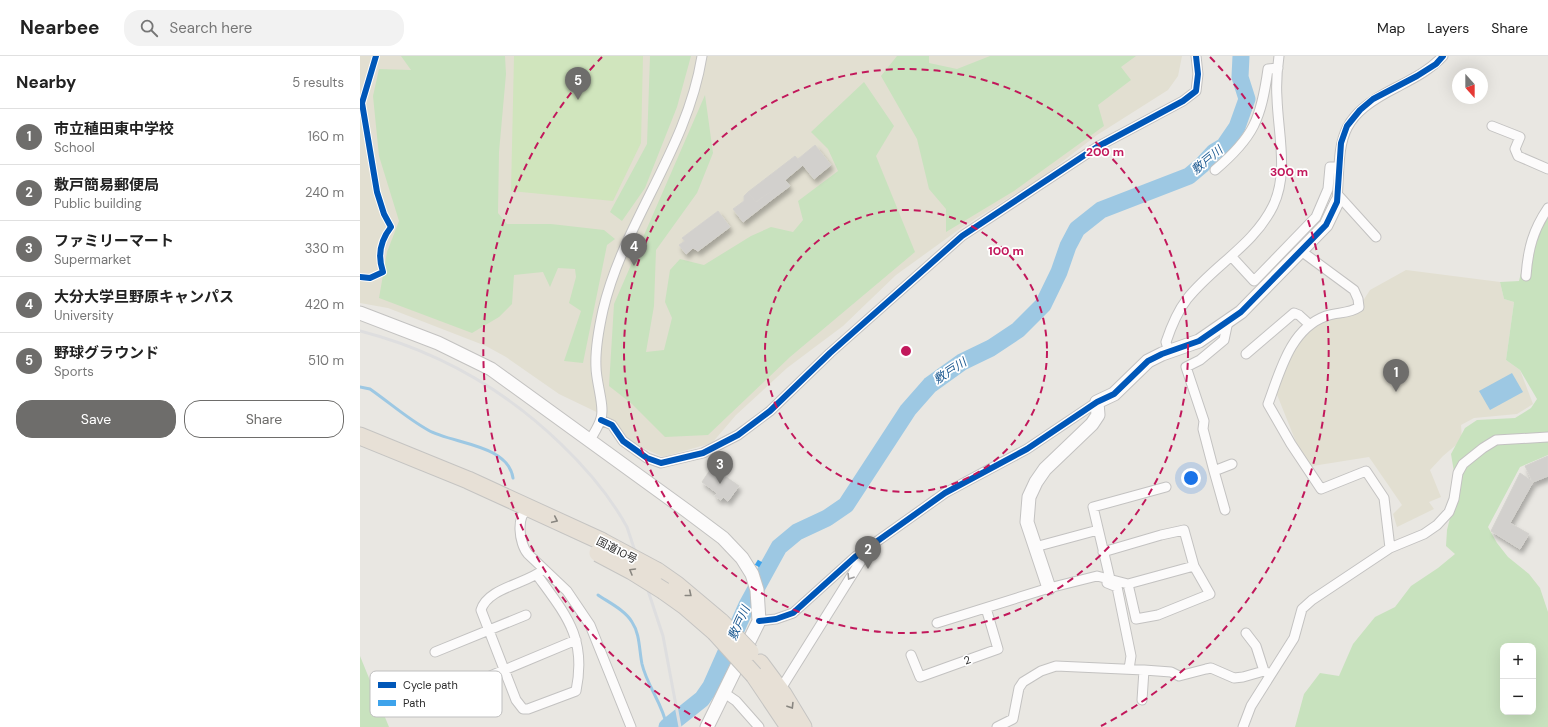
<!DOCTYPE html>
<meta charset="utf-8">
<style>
body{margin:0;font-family:"DM Sans","Noto Sans JP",sans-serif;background:#f2f2f2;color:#222}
.controls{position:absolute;right:12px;bottom:12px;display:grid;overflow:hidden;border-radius:8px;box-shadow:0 4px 16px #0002}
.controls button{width:36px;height:36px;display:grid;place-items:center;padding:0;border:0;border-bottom:1px solid #e0e0e0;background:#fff;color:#222;font:20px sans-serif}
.compass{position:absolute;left:1092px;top:12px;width:36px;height:36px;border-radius:50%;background:#fff;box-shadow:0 4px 16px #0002;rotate:159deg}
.you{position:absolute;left:831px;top:422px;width:14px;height:14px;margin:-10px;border:3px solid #fff;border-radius:50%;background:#1a73e8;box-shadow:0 0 0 6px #1a73e833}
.badge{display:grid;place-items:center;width:26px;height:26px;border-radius:50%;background:#6e6d6b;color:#fff;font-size:13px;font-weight:700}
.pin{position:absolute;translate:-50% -33px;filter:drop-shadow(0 1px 2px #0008)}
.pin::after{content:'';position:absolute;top:21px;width:14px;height:12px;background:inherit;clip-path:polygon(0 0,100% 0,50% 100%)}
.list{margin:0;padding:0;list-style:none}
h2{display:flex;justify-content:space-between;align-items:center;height:52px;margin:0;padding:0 16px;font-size:17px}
h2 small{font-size:13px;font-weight:400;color:#767676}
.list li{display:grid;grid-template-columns:26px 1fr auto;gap:12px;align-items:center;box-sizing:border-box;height:56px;padding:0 16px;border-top:1px solid #e0e0e0}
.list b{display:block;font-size:15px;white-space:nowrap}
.list p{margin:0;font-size:13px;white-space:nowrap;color:#767676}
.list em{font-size:13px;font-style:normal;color:#767676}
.actions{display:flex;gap:8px;padding:12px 16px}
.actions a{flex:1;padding:9px 0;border:1px solid #6e6d6b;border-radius:16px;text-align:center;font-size:14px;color:#6e6d6b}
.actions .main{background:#6e6d6b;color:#fff}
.icon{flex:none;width:22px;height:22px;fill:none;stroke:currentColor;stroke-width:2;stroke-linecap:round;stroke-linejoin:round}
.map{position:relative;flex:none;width:1188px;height:671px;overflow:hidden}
header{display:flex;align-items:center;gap:24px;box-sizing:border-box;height:56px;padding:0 20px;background:#fff;border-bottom:1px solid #e0e0e0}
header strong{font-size:19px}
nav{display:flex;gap:22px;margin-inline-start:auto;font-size:14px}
.search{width:280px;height:36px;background:#f2f2f2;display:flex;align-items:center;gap:10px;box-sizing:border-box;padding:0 14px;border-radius:16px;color:#767676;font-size:15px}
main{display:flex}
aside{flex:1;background:#fff}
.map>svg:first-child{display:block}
.education{fill:#e2dfd1}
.green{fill:#c8e2be;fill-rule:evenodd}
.pitch{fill:#d0e5bd}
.water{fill:#9dc8e3}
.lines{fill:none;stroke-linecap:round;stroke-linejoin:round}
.stream{stroke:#9dc8e3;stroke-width:3}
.river{stroke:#9dc8e3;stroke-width:17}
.building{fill:#d2d0cd;stroke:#d4d2ce;filter:url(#shadow)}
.street-casing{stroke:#c3c2c1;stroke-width:11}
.secondary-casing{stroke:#c3c2c1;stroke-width:15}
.highway-casing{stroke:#c5c4c2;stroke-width:19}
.street{stroke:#fcfbfb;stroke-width:9}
.secondary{stroke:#fcfbfb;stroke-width:13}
.highway{stroke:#e7e0d6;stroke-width:17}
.rail{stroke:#dededf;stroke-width:3}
.highway-bridge-casing{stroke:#c5c4c2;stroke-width:19;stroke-linecap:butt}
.highway-bridge{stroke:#e7e0d6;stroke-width:17}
.quiet{stroke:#3ea3eb;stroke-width:5;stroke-dasharray:10 5;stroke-linecap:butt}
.cycleway-casing{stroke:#fff;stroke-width:8}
.cycleway{stroke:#0057b8;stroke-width:6}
.oneway{stroke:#898680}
.oneway2{stroke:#9e9d9d}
.ring{fill:none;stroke:#c2185b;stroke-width:2;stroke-dasharray:7 5}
.labels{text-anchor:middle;stroke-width:3.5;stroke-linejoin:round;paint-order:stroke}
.street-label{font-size:11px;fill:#2b2b2b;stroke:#fff}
.water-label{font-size:12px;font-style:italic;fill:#1a5890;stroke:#fff}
.key{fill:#fff;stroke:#bfbfbf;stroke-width:1}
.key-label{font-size:11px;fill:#2b2b2b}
.centre{fill:#c2185b;stroke:#fff;stroke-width:2}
.ring-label{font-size:12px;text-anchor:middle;font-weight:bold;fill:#c2185b;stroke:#fff;stroke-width:3.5;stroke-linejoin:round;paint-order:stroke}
</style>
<header>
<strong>Nearbee</strong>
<div class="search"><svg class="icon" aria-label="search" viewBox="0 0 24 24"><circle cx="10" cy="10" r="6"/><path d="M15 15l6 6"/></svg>Search here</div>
<nav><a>Map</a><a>Layers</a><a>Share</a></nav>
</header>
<main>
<aside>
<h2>Nearby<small>5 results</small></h2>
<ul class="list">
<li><span class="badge">1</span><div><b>市立稙田東中学校</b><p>School</p></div><em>160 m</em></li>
<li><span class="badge">2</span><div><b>敷戸簡易郵便局</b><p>Public building</p></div><em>240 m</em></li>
<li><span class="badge">3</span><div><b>ファミリーマート</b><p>Supermarket</p></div><em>330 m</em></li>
<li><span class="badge">4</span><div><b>大分大学旦野原キャンパス</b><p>University</p></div><em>420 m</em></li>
<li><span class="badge">5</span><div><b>野球グラウンド</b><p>Sports</p></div><em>510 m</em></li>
</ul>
<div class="actions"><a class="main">Save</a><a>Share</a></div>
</aside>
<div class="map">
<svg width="1188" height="671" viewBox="0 0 1188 671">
<defs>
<filter id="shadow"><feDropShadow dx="2.5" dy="4.5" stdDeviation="2" flood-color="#0004"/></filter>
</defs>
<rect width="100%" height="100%" fill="#e9e7e2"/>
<path class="education" d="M0,0H822L818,20L808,34L737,79L685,119L601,172L536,219L483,270L427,312L376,359L352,387L303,401L272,387L249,362L199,338L146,301L126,290L28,252L0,247Z
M1046,214L1140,226L1144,243L1154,246L1146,304L1160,314L1173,348L1157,358L1114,362L1101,369L1102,384L1083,400L1070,414L1081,441L1069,446L1074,453L1037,471L1033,458L1042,449L1009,401L946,411L914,331L946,273L999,251L1010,234Z"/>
<path class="green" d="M41,0H145L146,18L139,96L138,157L147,168H191L244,174L255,183L247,189L223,307L204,305L221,255L209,247L216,221L215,213L198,212L190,231L183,216L154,219L152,248L139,261L112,277L19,242L27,196L39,165L19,100L13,40L19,13L51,14Z
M290,0H331L317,51L285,132L262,165L250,156L287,88Z
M537,0H569V7L597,13L630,0H776L761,11L771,24L738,49L744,70L654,135L586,176V153L569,133L557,83L521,20Z
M504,26L534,70L516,100L555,196L430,301L348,379L305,381L272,348L249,330L254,248L345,39L353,97L337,137L296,194L294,250L286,296L304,294L312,262L305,246L310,214L320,203L344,209L391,180L411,171L433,176L443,164L438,145L478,115L468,93L451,76Z
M1188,156V399L1160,411L1128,471L1137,487L1148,501L1169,518L1180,532L1188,556V671H935L944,638L960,617L979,620L993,588L1015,561L1035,551L1051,530L1078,512L1095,498L1086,490L1087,474L1097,434L1091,398L1105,372L1117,364L1155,362L1171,352L1177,343L1160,314L1146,304L1154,246L1144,243L1140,226L1159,225L1165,201ZM1143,590H1173V656H1143Z
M0,600L29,671H0Z"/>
<path class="pitch" d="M154,0H283L281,87L253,145L151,135Z"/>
<path class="water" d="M1152,317L1163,336L1130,354L1119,335Z"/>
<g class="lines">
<path class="stream" d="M0,331L10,333C30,347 48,363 68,374C92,388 148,388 153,422
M238,539C248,546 265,554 272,566C280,578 279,593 282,608C287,630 303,648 307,671"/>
<path class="river" d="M307,671L342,643L351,630L387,549L419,491L437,476L467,462L486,449L548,354L570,329L602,306L631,292L658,274L683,249L699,216L708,190L717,173L741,154L829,120L842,109L854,96L864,90L877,71L887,43L880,21L881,0"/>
</g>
<path class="building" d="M455,89L471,109L454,123L438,103Z
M435,100L443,109L425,124L430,130L414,142L410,136L396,146L388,136Z
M388,136L396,146L410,136L414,142L383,166L373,153L384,145V140Z
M358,155L370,171L338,195L333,192L326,198L319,189L325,185L322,182Z
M1188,400V420L1173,426L1165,410Z
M352,411L379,430L368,445L363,441L361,444L355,440L357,437L342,426Z
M1160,417L1173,426L1150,467L1169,478L1160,493L1131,475Z"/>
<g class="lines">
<g class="street-casing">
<path id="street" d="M1132,70L1160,81L1155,93L1158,100L1188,113
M855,114C894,81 901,63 908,13L918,12
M978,139L1016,181
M977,146C981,83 974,63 1037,31C1054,22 1070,14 1083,0
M871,200L894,225L956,161L968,133L970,111H979
M1166,220C1168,193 1173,174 1188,152
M868,265L864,284L840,304L826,311L844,365L843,373L854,415L872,408
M809,296L806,286C811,271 817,256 827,243C853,210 894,189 913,150C929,117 918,77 917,42C916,28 917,14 919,0
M886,298L934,257L939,259L950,269
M241,364L252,369L263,385L287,402L301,407L343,397L378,379L410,355L470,297L602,180L737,91L823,45L836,35L838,18L836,0
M230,384C234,377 239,370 241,362C245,351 236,326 236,311C235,293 239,272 243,254C264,165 327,94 342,0
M854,415L865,454
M170,452C155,458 159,488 168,498L207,535L230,569L271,671
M675,491L738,474
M1030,492L1064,478L1077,469L1089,456L1094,443L1098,417L1103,408L1123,392L1136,384L1188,381
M743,496L801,479L824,474L834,510
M177,519C206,559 227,582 216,635L168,653H163L156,644L121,554C128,531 168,528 184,513
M750,523L733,451L806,431
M747,527L757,531L771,600L769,613
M399,565L416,563L433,557L495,501L585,437L667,393L737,346
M577,567L689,532L737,520L768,528L834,510L850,538L798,559L776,563L768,528
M886,577L896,590L904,615L908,617
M75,596L166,559
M551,599L560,621L638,593L626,552
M420,634L507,495
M363,636L376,645L399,671
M87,638L216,584
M782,644L784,614L811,616L819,620L846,613L851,612L874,622L883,621L904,615
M637,671L653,663L659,632L663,626L681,615L696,610L784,614
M883,671L891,650L934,582L942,553L952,544L1030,492L1024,442L1006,415L961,433L931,388L908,348C920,316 930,273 966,260C977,256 989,258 999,251L998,243L994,234L941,195"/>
</g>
<g class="secondary-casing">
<path id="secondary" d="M0,257L78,287L131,313L327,455L363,482L382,502L392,518L397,534L399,565L347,671
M689,532L667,466L669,441L676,426L685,413L732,368L738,359L737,346L754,338L788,305L802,298L839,285L881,256L966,169L977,146"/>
</g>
<g class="highway-casing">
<path id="highway" d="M0,380L108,424L241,485
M297,515L317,529L361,566
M304,535L325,550L355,576
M400,607L423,638L443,671
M394,619L429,671"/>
</g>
<use href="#street" class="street"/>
<use href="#secondary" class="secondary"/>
<use href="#highway" class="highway"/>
<path class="rail" d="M0,275C78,295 143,332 201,388C227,413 250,440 267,471L303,580L320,671"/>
<g class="highway-bridge-casing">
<path id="highway-bridge" d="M241,485L297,515
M238,497L272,515L304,535
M361,566L390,596
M355,576L394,619"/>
</g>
<use href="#highway-bridge" class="highway-bridge"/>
<path class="quiet" d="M397,510L400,505"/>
<g class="cycleway-casing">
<path id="cycleway" d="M0,221L10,222L23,216C17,199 20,185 31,171L24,158L17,136L2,47L16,0
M241,364L252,369L263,385L287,402L301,407L343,397L378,379L410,355L470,297L602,180L737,91L823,45L836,35L838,18L836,0
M399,565L416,563L433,557L495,501L585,437L667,393L737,346L754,338L788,305L802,298L839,285L881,256L966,169L977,146L981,87L987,70L1000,54L1013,43L1057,20L1076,8L1083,0"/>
</g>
<use href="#cycleway" class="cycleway"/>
</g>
<defs><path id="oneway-chevron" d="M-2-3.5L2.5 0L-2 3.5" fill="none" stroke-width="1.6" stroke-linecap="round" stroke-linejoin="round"/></defs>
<g class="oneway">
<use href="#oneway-chevron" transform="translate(195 464) rotate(25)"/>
<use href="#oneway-chevron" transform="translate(272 515) rotate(-150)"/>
<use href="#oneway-chevron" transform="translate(329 538) rotate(39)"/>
<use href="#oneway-chevron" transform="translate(431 650) rotate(58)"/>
</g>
<use class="oneway2" href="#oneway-chevron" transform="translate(490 521) rotate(122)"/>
<g class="ring">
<circle cx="546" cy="295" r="141"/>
<circle cx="546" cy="295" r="282"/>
<path d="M351 670A423 423 0 0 1 242 1M850 1A423 423 0 0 1 741 670"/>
</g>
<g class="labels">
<g class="street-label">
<text transform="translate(257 494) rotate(27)" y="4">国道10号</text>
<text transform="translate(607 604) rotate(-20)" y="4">2</text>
</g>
<g class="water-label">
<text transform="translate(847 104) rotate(-40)" y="4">敷戸川</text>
<text transform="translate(590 315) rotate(-33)" y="4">敷戸川</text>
<text transform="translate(379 567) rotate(-66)" y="4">敷戸川</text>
</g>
</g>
<rect x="10" y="615" width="132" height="46" rx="6" class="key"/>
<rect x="18" y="626" width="18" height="6" fill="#0057b8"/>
<rect x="18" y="644" width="18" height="6" fill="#3ea3eb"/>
<g class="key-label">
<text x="43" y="633">Cycle path</text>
<text x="43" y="651">Path</text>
</g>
<circle cx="546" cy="295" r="6" class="centre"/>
<g class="ring-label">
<text x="745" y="100">200 m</text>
<text x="929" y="120">300 m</text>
<text x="646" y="199">100 m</text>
</g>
</svg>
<div class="controls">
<button>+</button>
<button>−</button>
</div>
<svg class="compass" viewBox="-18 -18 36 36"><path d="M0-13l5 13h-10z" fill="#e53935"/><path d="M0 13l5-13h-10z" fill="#767676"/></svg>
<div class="you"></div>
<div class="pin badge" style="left:1036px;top:336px">1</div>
<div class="pin badge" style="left:508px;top:513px">2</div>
<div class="pin badge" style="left:360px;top:428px">3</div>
<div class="pin badge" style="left:274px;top:210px">4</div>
<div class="pin badge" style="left:218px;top:44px">5</div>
</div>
</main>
